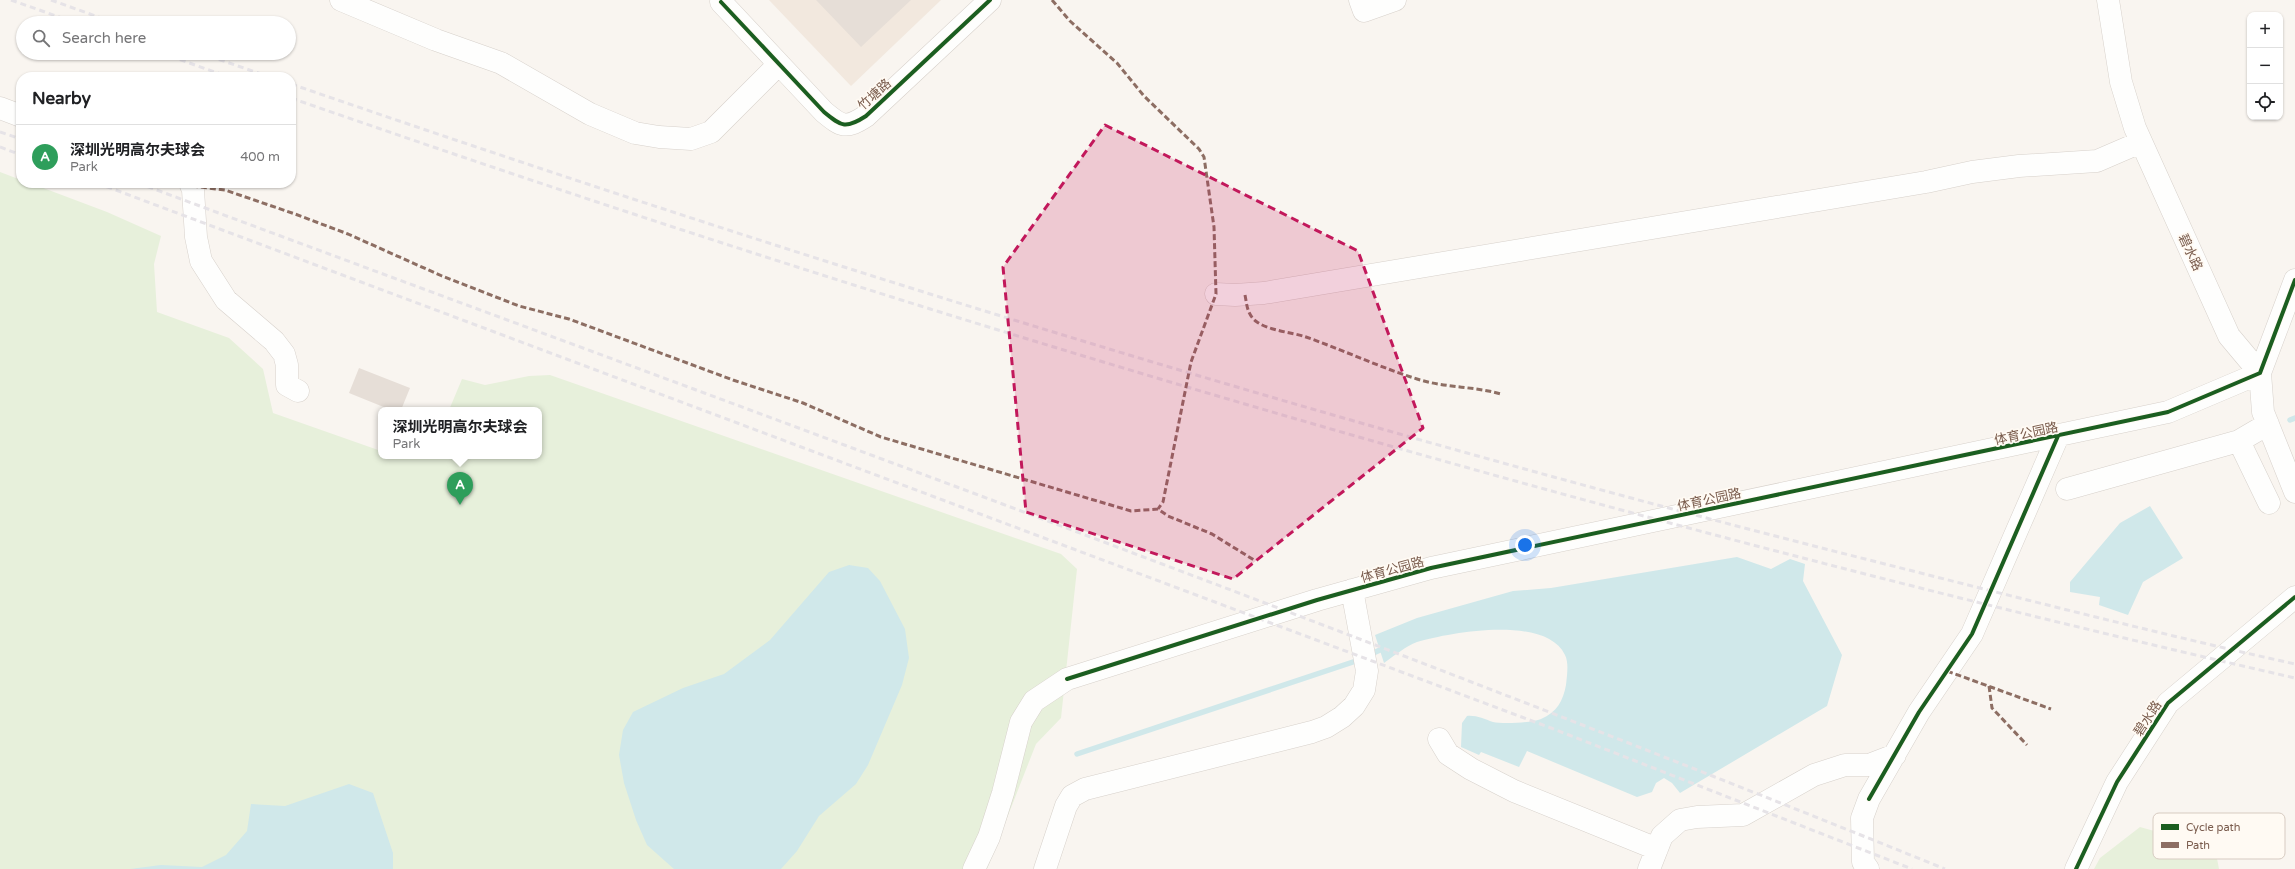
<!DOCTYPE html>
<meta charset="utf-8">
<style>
body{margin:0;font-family:"Varela Round","Noto Sans SC",sans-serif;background:#f6f6f6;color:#202124}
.controls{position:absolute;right:12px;top:12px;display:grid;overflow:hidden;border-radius:8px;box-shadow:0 1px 3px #0004}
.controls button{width:36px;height:36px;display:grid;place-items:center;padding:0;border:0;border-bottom:1px solid #e0e0e0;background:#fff;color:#202124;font:20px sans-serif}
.you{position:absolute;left:1525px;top:545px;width:14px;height:14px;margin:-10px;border:3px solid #fff;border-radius:50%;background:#1a73e8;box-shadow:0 0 0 6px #1a73e833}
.badge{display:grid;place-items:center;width:26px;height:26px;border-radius:50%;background:#5c5450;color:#fff;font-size:13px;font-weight:700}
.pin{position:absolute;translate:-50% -33px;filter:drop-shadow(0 1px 2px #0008)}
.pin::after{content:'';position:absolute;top:21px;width:14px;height:12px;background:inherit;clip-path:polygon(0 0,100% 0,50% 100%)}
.popup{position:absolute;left:378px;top:407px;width:164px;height:52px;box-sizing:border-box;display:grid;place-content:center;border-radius:8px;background:#fff;filter:drop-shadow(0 1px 3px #0005);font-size:13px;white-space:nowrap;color:#757577}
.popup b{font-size:15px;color:#202124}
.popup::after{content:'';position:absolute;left:50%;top:100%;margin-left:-8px;border:8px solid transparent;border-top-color:#fff}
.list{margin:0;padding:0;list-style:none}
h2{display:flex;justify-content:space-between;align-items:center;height:52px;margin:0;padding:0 16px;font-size:17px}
h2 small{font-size:13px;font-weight:400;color:#757577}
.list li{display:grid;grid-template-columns:26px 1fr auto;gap:12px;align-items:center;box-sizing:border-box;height:64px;padding:0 16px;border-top:1px solid #e0e0e0}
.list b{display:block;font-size:15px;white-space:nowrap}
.list p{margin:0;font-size:13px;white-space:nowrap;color:#757577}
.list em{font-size:13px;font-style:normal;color:#757577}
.icon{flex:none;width:22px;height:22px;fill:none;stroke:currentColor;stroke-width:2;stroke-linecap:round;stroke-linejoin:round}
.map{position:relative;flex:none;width:2295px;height:869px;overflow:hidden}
.search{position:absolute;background:#fff;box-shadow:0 1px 3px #0004;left:16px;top:16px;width:280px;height:44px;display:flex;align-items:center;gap:10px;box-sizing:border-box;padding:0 14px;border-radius:22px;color:#757577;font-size:15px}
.panel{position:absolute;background:#fff;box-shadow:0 1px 3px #0004;left:16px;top:72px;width:280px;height:116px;border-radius:16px}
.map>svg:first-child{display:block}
.residential{fill:#f2e8de}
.green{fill:#e7f0db}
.water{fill:#d0e8ea}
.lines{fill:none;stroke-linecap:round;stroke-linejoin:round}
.stream{stroke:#d0e8ea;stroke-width:5.5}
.building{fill:#e6ded7}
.minor-casing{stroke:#d7d1cb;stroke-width:23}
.minor{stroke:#fefefd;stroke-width:22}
.rail{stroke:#e6e3e7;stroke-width:3;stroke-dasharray:6 4;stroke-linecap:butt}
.quiet{stroke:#8d6e63;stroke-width:3;stroke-dasharray:6 3;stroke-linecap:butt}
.cycleway-casing{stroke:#fffaf3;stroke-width:6}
.cycleway{stroke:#1b5e20;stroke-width:4}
.marked{fill:#c2185b;fill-opacity:0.2;stroke:#c2185b;stroke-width:3;stroke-dasharray:8 5;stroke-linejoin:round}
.labels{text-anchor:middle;stroke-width:3.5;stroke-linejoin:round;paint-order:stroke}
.street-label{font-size:13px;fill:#7a5c4d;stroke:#fffaf3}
.key{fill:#fffaf3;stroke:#d7cbc1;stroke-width:1}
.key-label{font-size:11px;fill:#7a5c4d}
</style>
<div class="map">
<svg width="2295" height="869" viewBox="0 0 2295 869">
<rect width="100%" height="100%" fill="#f9f5f0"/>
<path class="residential" d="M769,0H941L851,86Z"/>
<path class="green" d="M0,172L21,180V183H30L107,212L161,236L154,264L157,312L229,338L263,369L273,413L381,451V456H539V410H449L462,379L485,385L529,376L550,375L1061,554L1077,569L1061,718L1036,744L987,869H0Z
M2140,827L2215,848L2219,869H2094L2100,858Z"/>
<path class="water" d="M2150,506L2183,558L2143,582L2128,615L2099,605L2100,597L2070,592V582L2120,523Z
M1737,557L1771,569L1790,559L1805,564L1803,581L1842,655L1827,706L1680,793L1672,783L1664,778L1656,783L1652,792L1637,797L1527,751L1519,767L1481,752L1479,755L1461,747L1462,723L1467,716C1476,715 1484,719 1493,722C1502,724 1532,723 1541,719C1557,712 1563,701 1566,685C1567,675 1569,663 1565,655C1546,615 1451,632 1417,642C1406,646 1394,656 1384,663L1375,635L1417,618L1513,591L1551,588Z
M849,565L868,568L880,581L905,629L909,658L902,685L868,765L856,784L819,816L797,851L781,869H674L647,845L636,820L624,783L619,755L623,730L633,712L683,688L724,674L770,640L829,572Z
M349,784L373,793L393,853V869H130L161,865L202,867L226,855L247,831L251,804L285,806Z"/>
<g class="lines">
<path class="stream" d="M2290,420L2295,418
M1369,655L1380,650
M1077,754L1359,660"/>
</g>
<path class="building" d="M816,0H911L861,47Z
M359,368L410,388L401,410H391L349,393Z"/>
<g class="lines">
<g class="minor-casing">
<path id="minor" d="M341,0L436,40L501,63L590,114L635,133L659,137L691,139L711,132L779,64
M1360,0L1364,11L1395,0
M2108,0L2121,82L2135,128L2229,336L2260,373L2263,412L2295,492
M721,2L824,112C842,127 846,129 866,116L990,0
M0,108L21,116
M190,183L193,190L196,237L201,261L226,300L274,341L284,354L287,365V385L298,391
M1216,294L1235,295L1264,293L1926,182L1972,172L2019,166L2097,161L2141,142
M2239,441L2269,503
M2067,489L2239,441L2268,424
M1439,739L1448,754L1471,769L1514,791L1657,849
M974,869L989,837L1003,793L1021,722L1034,701L1067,679L1317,600L1431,568L2168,412L2260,373L2295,280
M1045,869L1066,806L1072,796L1085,789L1312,732L1326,727L1342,717L1354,706L1364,690L1367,671L1352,590
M1649,869L1662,836L1680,820L1697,817L1743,815L1814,775L1845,765H1869L1895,755
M1868,869L1863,862L1862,818L1869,799L1919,712L1972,634L2058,436
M2076,869L2117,782L2168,703L2295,597"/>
</g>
<use href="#minor" class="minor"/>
<path class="rail" d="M11,0L76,23
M51,0L115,23
M161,53L229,77
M200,53L270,77
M291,84C814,264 1341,427 1877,562C2016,597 2155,633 2295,664
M291,98C948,327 1617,523 2295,678
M0,132L21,139
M0,147L21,155
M97,183L1551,728L1912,869
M138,183C742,408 1348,627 1945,869"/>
<path class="quiet" d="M1052,0L1070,21L1117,63L1144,96L1199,149L1204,157L1214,227L1216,294L1191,362L1163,502L1158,509
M192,186L225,190L295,214L348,234L442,276L519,306L569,319L733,380L803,403L881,437L1131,511L1158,509L1168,516L1212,534L1254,560
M1245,295C1247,305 1247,315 1257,322C1270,331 1291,332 1306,337C1343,350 1379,367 1417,379C1445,388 1473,386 1501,394
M1947,671L2051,709
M1989,686L1992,708L2027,745"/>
<g class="cycleway-casing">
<path id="cycleway" d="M721,2L824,112C842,127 846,129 866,116L990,0
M1067,679L1317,600L1431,568L2168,412L2260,373L2295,280
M1869,799L1919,712L1972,634L2058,436
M2076,869L2117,782L2168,703L2295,597"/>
</g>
<use href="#cycleway" class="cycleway"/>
</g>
<path class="marked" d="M1105,125L1358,251L1423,428L1233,579L1026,512L1003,267Z"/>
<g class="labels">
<g class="street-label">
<text transform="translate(874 94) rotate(-42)" y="5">竹塘路</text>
<text transform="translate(2191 252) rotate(65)" y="5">碧水路</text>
<text transform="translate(2026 433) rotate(-12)" y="5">体育公园路</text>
<text transform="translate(1709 499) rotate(-12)" y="5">体育公园路</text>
<text transform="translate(1392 569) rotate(-15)" y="5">体育公园路</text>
<text transform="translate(2147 718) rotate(-57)" y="5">碧水路</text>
</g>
</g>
<rect x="2153" y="813" width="132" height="46" rx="6" class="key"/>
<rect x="2161" y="824" width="18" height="6" fill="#1b5e20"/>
<rect x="2161" y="842" width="18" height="6" fill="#8d6e63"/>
<g class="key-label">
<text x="2186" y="831">Cycle path</text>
<text x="2186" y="849">Path</text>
</g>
</svg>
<div class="controls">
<button>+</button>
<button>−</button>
<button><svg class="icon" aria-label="locate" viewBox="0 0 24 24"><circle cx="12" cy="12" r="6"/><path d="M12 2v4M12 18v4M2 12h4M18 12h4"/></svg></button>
</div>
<div class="you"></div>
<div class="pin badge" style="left:460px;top:505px;background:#2e9e5b">A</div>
<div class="popup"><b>深圳光明高尔夫球会</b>Park</div>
<div class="search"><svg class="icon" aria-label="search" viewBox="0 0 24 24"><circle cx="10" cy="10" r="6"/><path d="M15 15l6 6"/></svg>Search here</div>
<section class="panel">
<h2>Nearby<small></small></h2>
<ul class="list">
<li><span class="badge" style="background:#2e9e5b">A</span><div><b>深圳光明高尔夫球会</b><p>Park</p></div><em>400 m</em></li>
</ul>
</section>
</div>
